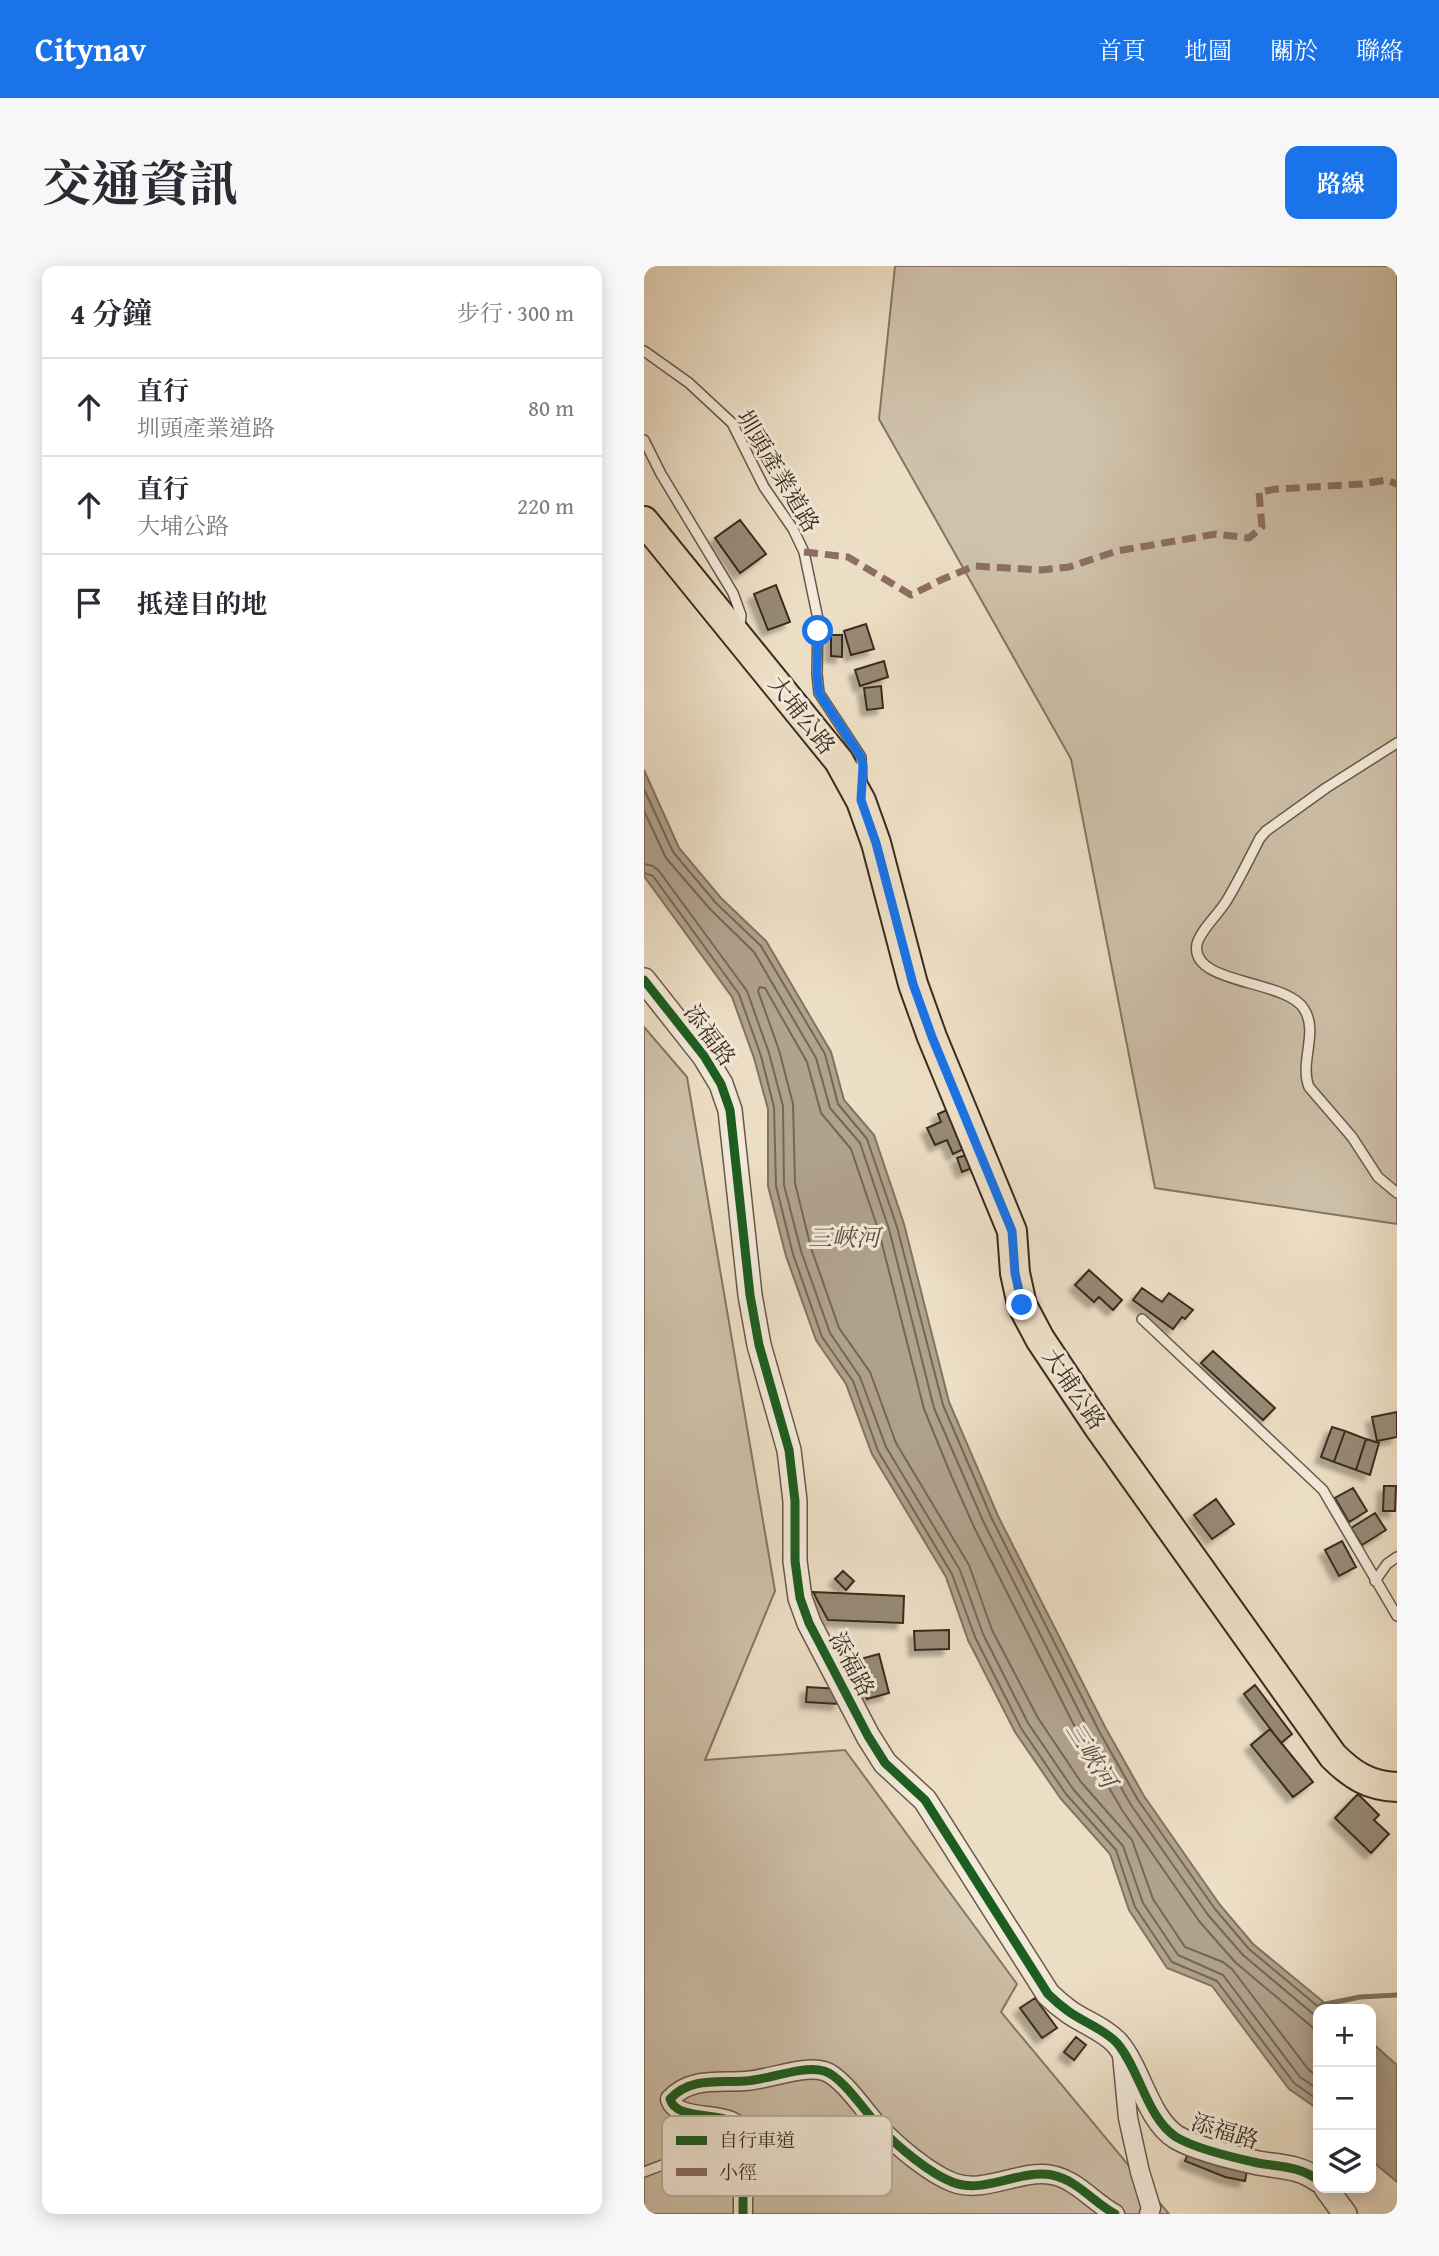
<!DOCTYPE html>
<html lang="zh-TW">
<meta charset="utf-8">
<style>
body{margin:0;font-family:"Gentium Book Plus","Noto Serif TC",serif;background:#f7f7f7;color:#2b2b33}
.controls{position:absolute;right:21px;bottom:21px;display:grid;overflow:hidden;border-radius:14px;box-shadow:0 4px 18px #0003}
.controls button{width:63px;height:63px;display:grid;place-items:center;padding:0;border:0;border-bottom:2px solid #e1e1e2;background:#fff;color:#2b2b33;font:35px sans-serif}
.stop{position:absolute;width:21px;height:21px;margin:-16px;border:5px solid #1a73e8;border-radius:50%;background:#fff}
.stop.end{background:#1a73e8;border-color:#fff;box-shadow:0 2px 7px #0008}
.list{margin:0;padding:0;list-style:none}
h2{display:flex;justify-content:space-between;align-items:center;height:91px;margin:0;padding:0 28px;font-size:30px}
h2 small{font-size:23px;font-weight:400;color:#7c7c81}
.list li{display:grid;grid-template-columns:46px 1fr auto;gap:21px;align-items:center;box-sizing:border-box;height:98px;padding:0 28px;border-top:2px solid #e1e1e2}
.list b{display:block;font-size:26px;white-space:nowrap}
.list p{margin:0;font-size:23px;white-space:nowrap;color:#7c7c81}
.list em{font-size:23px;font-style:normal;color:#7c7c81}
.icon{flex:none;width:38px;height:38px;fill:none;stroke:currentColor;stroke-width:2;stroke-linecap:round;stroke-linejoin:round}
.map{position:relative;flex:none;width:753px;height:1948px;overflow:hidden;border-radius:14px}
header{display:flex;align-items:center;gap:42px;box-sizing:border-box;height:98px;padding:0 35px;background:#1a73e8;color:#fff}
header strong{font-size:33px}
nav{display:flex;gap:38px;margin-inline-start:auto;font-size:24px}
.intro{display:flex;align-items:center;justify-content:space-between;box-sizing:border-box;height:168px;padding:0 42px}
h1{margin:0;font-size:49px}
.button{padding:18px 32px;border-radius:14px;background:#1a73e8;color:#fff;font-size:24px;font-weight:700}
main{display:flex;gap:42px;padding:0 42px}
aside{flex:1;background:#fff;border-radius:14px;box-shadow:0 4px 18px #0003}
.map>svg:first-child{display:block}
.green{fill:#cfc1aa;stroke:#847664;stroke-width:2}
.water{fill:#b0a28d;stroke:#817361;stroke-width:2}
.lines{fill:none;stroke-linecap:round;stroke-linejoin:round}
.shore{stroke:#756756;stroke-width:2}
.stream{stroke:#817361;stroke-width:5}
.building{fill:#978976;stroke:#3a2c1f;stroke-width:2;filter:url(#shadow)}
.service-casing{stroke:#675949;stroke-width:12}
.minor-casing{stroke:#675949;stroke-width:21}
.tertiary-casing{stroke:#675949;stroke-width:26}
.primary-casing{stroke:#3a2c1f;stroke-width:32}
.service{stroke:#f3eada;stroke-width:9}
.minor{stroke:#f3eada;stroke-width:18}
.tertiary{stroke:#f3eada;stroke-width:23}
.primary{stroke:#eddfc6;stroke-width:28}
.quiet{stroke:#8d6e63;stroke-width:7;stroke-dasharray:14 7;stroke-linecap:butt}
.cycleway-casing{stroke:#f3eada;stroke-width:13}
.cycleway{stroke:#1b5e20;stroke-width:9}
.route{stroke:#1a73e8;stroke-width:9}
.labels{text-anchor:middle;stroke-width:6;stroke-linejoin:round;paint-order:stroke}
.street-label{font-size:23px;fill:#3a2c1f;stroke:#f3eada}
.water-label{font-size:24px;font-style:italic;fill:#5d4f40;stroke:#f3eada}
.key{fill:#f3eada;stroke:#bcb1a2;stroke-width:2}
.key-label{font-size:19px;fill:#3a2c1f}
</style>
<header>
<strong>Citynav</strong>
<nav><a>首頁</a><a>地圖</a><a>關於</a><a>聯絡</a></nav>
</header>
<div class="intro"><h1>交通資訊</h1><a class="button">路線</a></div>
<main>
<aside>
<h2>4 分鐘<small>步行 · 300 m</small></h2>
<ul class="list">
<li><svg class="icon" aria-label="ahead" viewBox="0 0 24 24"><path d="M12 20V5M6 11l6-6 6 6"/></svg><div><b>直行</b><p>圳頭產業道路</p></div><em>80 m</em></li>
<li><svg class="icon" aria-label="ahead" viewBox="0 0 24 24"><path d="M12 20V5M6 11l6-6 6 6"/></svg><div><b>直行</b><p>大埔公路</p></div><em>220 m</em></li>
<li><svg class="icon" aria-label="arrive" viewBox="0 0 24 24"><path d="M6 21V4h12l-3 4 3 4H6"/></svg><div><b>抵達目的地</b></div></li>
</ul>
</aside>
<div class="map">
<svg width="753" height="1948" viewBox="0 0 753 1948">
<defs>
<filter id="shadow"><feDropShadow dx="-6" dy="6" stdDeviation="2" flood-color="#0004"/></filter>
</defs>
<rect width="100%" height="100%" fill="#eddfc6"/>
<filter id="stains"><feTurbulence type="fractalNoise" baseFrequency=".00286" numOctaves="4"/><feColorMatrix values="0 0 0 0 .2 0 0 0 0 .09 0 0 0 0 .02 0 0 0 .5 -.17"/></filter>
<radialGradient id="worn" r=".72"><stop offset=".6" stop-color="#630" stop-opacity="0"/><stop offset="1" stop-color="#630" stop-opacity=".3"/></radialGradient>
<path class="green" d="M251,0H753V958L511,922L427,493L235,153Z
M0,761L43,811L131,1325L61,1494L201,1484L373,1718L357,1746L525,1948H0Z"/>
<path class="water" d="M0,504L35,582L77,632L122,675L187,786L200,834L230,869L260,958L305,1136L354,1250L461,1461L500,1530L576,1639L609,1678L688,1743H674V1843L645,1823L568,1720L523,1702L485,1644L466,1588L417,1533L371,1466L324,1374L302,1311L228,1188L202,1118L172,1074L142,990L124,920V843L110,792L88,731L0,610Z
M727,1776L753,1799V1916L727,1894Z"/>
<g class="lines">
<path class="shore" d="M0,523L29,586L72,637L117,680L181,788L194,838L223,873L253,961L299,1139L348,1253L455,1465L494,1534L571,1643L605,1683L677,1743
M0,545L22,592L66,643L110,686L172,792L186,842L216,877L245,963L290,1142L340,1257L447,1469L487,1539L564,1649L599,1689L674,1752
M0,598L9,600L15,605L103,725L125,787L139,840L140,919L157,985L186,1067L216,1111L242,1181L316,1304L339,1368L384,1457L429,1523L479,1580L499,1637L534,1689L579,1709L656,1811L674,1823
M0,607L9,610L95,728L117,790L130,841L132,920L149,988L178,1071L209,1115L234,1185L308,1308L331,1371L377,1462L422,1528L472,1584L491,1641L528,1696L573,1715L650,1817L674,1834
M674,1766L591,1696L555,1655L478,1544L437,1473L330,1261L307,1209L280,1143L235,966L207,883L177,847L163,796L121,722L116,721L114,725L135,784L149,838L151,917L167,982L195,1062L226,1106L252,1177L325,1299L348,1364L394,1452L437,1516L488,1574L509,1633L541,1681L579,1696L588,1703L664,1803L674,1811"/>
<path class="stream" d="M677,1739L716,1731L753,1729"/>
</g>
<path class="building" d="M96,254L122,288L96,307L71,272Z
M132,319L146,356L124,364L110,328Z
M222,358L230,383L207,389L200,365Z
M187,369H198V391L187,390Z
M240,395L244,411L216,420L211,404Z
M237,420L239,442L223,444L220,422Z
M307,842L324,881L309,888L303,874L291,879L283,862L297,856L294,848Z
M328,887L333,900L318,906L313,892Z
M445,1004L478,1034L469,1044L455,1031L450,1036L431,1019Z
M498,1022L518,1036L525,1027L549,1044L541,1053L538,1051L529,1063L489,1034Z
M569,1085L631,1142L619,1154L557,1097Z
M753,1146V1171L733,1175L728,1151Z
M688,1161L701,1165L690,1196L677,1191Z
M701,1165L722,1173L712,1204L690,1196Z
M722,1173L735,1177L726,1209L712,1204Z
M740,1220H752L751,1245H739Z
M709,1222L723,1245L705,1256L691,1232Z
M572,1233L590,1258L568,1273L550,1249Z
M731,1247L742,1264L718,1279L707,1262Z
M698,1275L712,1301L695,1310L681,1284Z
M199,1305L210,1315L202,1324L191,1313Z
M169,1326L260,1330L259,1357L184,1354Z
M305,1364V1383L271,1384L270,1365Z
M235,1388L245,1427L223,1433L213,1394Z
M611,1419L648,1468L637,1477L600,1428Z
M163,1421L196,1423L195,1438L162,1436Z
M626,1463L669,1516L649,1531L607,1479Z
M714,1528L735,1549L730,1554L745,1568L727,1587L691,1552Z
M391,1732L413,1762L398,1772L376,1742Z
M432,1771L442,1779L430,1794L420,1786Z
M544,1887L584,1902L603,1905L601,1915L581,1911L541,1895Z"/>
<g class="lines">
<g class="service-casing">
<path id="service" d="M0,85L45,117L88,157L120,221L149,263L160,286L174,353L173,408L175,427L217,491L218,519
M0,174L17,208L89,327L97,349L96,362
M753,477L682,522L622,565L616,572C605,593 595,614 583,634C575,648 557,663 553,678C545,719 642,713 660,743C675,766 655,796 665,821L708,871L734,911L753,927
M498,1053L679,1224L753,1350
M731,1315L743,1298L753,1291
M0,1906L21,1898L94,1897"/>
</g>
<g class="minor-casing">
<path id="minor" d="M478,1789L484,1852L496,1906L507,1942L505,1948
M99,1948V1916L94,1897H119L127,1887C115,1874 102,1862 87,1855C70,1847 31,1853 26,1833C46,1811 74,1817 101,1815C124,1814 158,1799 180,1805C198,1810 222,1847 236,1862C253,1880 285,1907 308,1916C340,1929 375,1903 408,1909C433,1914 449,1936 471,1948"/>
</g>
<g class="tertiary-casing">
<path id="tertiary" d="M0,714L60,790L77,818L86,844L106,1029L115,1079L145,1184L151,1235V1295L156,1332L165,1357L224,1470L241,1497L281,1534L404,1728C410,1734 417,1740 424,1745C439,1756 460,1763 473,1777C496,1804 503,1852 532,1871C552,1883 591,1892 614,1897C636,1901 655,1900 674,1914
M682,1922L701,1948"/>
</g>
<g class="primary-casing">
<path id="primary" d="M0,255L195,495L217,535L232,577L269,718L288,771L368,965L371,1007L378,1039L396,1073L456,1163L689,1490C708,1509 725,1520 753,1521"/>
</g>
<use href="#service" class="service"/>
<use href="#minor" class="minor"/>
<use href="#tertiary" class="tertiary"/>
<use href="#primary" class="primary"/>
<path class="quiet" d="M160,286L204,291L267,329L299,313L331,300L397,304L425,301L473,285L572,268L605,272L618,261L615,226L633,223L717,218L743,214L753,218"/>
<g class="cycleway-casing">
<path id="cycleway" d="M0,714L60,790L77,818L86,844L106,1029L115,1079L145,1184L151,1235V1295L156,1332L165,1357L224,1470L241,1497L281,1534L404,1728C410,1734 417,1740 424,1745C439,1756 460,1763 473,1777C496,1804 503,1852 532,1871C552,1883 591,1892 614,1897C636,1901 655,1900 674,1914
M99,1948V1916L94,1897H119L127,1887C115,1874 102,1862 87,1855C70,1847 31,1853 26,1833C46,1811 74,1817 101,1815C124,1814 158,1799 180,1805C198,1810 222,1847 236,1862C253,1880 285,1907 308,1916C340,1929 375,1903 408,1909C433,1914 449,1936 471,1948"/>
</g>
<use href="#cycleway" class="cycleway"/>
</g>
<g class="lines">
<path class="route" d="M174,365L173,408L175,427L217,491L219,500L217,534L232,577L269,718L288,771L368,965L371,1007L378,1039"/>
</g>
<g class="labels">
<g class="street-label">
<text transform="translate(134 205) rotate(59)" y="8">圳頭產業道路</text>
<text transform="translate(158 449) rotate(52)" y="8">大埔公路</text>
<text transform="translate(66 769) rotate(54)" y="8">添福路</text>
<text transform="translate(430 1123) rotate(56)" y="8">大埔公路</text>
<text transform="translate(208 1398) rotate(62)" y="8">添福路</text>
<text transform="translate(581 1865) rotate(17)" y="8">添福路</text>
</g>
<g class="water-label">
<text x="200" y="980">三峽河</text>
<text transform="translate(447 1489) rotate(58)" y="8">三峽河</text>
</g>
</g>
<rect x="18" y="1850" width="230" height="80" rx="10" class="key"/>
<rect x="32" y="1870" width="31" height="9" fill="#1b5e20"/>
<rect x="32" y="1902" width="31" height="8" fill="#8d6e63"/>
<g class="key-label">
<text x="75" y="1881">自行車道</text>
<text x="75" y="1913">小徑</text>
</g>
<rect width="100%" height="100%" filter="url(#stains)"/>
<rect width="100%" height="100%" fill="url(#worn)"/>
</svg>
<div class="controls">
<button>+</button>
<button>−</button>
<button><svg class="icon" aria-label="layers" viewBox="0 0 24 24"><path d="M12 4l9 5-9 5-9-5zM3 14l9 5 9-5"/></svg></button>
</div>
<div class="stop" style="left:174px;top:365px"></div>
<div class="stop end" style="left:378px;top:1039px"></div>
</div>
</main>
